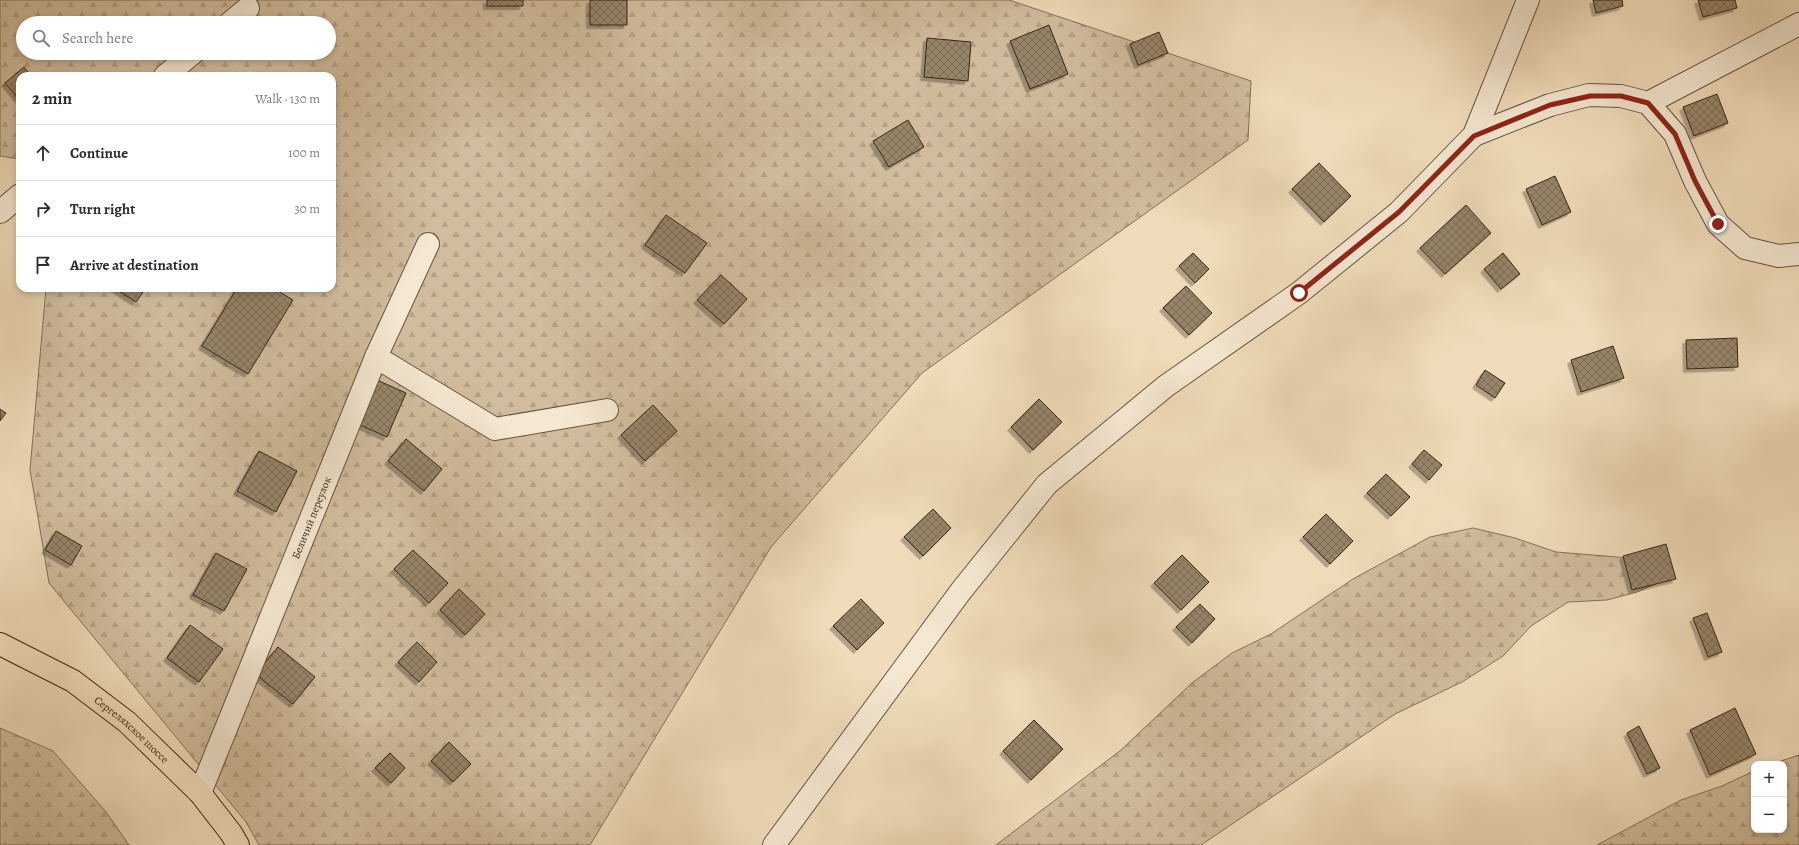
<!DOCTYPE html>
<meta charset="utf-8">
<style>
body{margin:0;font-family:Alegreya,serif;background:#f2f2f3;color:#2b2b33}
.controls{position:absolute;right:12px;bottom:12px;display:grid;overflow:hidden;border-radius:8px;box-shadow:0 2px 6px #0003}
.controls button{width:36px;height:36px;display:grid;place-items:center;padding:0;border:0;border-bottom:1px solid #e1e1e2;background:#fff;color:#2b2b33;font:20px sans-serif}
.stop{position:absolute;width:12px;height:12px;margin:-9px;border:3px solid #8f2418;border-radius:50%;background:#fff}
.stop.end{background:#8f2418;border-color:#fff;box-shadow:0 1px 4px #0008}
.list{margin:0;padding:0;list-style:none}
h2{display:flex;justify-content:space-between;align-items:center;height:52px;margin:0;padding:0 16px;font-size:17px}
h2 small{font-size:13px;font-weight:400;color:#7c7c81}
.list li{display:grid;grid-template-columns:26px 1fr auto;gap:12px;align-items:center;box-sizing:border-box;height:56px;padding:0 16px;border-top:1px solid #e1e1e2}
.list b{display:block;font-size:15px;white-space:nowrap}
.list em{font-size:13px;font-style:normal;color:#7c7c81}
.icon{flex:none;width:22px;height:22px;fill:none;stroke:currentColor;stroke-width:2;stroke-linecap:round;stroke-linejoin:round}
.map{position:relative;flex:none;width:1799px;height:845px;overflow:hidden}
.search{position:absolute;background:#fff;box-shadow:0 2px 6px #0003;left:16px;top:16px;width:320px;height:44px;display:flex;align-items:center;gap:10px;box-sizing:border-box;padding:0 14px;border-radius:22px;color:#7c7c81;font-size:15px}
.panel{position:absolute;background:#fff;box-shadow:0 2px 6px #0003;left:16px;top:72px;width:320px;height:220px;border-radius:12px}
.map>svg:first-child{display:block}
.forest{fill:url(#forest-firs);stroke:#84725a;fill-rule:evenodd}
.building{fill:url(#building-cross-hatch);stroke:#372616;filter:url(#shadow)}
.lines{fill:none;stroke-linecap:round;stroke-linejoin:round}
.minor-casing{stroke:#65543f;stroke-width:24}
.major-casing{stroke:#372616;stroke-width:24}
.minor{stroke:#f5e8d2;stroke-width:22}
.major{stroke:#f0dcba;stroke-width:22}
.route{stroke:#8f2418;stroke-width:5}
.labels{text-anchor:middle;stroke-width:3.5;stroke-linejoin:round;paint-order:stroke}
.street-label{font-size:11px;fill:#372616;stroke:#f5e8d2}
</style>
<div class="map">
<svg width="1799" height="845" viewBox="0 0 1799 845">
<defs>
<pattern id="forest-firs" width="22" height="20" patternUnits="userSpaceOnUse"><rect width="22" height="20" fill="#d1bd9e"/><path d="M5 1l3.5 6h-7zM16 11l3.5 6h-7z" fill="#b4a287"/></pattern>
<pattern id="building-cross-hatch" width="8" height="8" patternUnits="userSpaceOnUse"><rect width="8" height="8" fill="#97856b"/><path d="M0 0l8 8M0 8l8-8" fill="none" stroke="#7c6d57"/></pattern>
<filter id="shadow"><feDropShadow dx="-3.5" dy="3.5" stdDeviation="0" flood-color="#0004"/></filter>
</defs>
<rect width="100%" height="100%" fill="#f0dcba"/>
<filter id="stains"><feTurbulence type="fractalNoise" baseFrequency=".005" numOctaves="4"/><feColorMatrix values="0 0 0 0 .2 0 0 0 0 .09 0 0 0 0 .02 0 0 0 .5 -.17"/></filter>
<radialGradient id="worn" r=".72"><stop offset=".6" stop-color="#630" stop-opacity="0"/><stop offset="1" stop-color="#630" stop-opacity=".3"/></radialGradient>
<path class="forest" d="M0,0H1009L1251,81L1248,140L922,373L771,547L590,845H259L246,822L49,583L30,470L46,288H332V76H20V159L0,156ZM23,23H329V53H23Z
M1473,528L1515,538L1556,552L1629,558L1664,580L1637,592L1607,600L1568,602L1531,626L1503,656L1462,682L1395,714L1201,845H996L1121,750L1192,683L1232,653L1271,634L1353,579L1430,537Z
M0,728L53,751L106,812L129,845H0Z
M1799,755V845H1597L1681,800L1722,786L1754,771V830H1784V764H1772Z"/>
<path class="building" d="M487,0H523V6H487Z
M590,0H627V25H590Z
M1593,0H1622L1623,6L1596,13Z
M1698,0H1735L1737,8L1703,17Z
M1049,25L1068,74L1030,89L1010,41Z
M1159,32L1168,53L1138,65L1130,44Z
M927,38L971,42L968,81L924,77Z
M24,67L31,76H20V100L5,83Z
M1717,94L1728,123L1694,136L1683,107Z
M908,120L924,147L889,167L873,141Z
M1319,163L1351,196L1324,222L1292,189Z
M1555,176L1571,212L1542,225L1526,189Z
M1466,205L1491,233L1445,274L1420,248Z
M666,215L707,243L685,273L645,245Z
M1193,253L1209,269L1195,283L1179,266Z
M1503,253L1520,274L1501,289L1484,269Z
M721,275L747,299L724,324L697,300Z
M1186,286L1212,313L1189,335L1163,308Z
M114,288H146L136,302Z
M237,288H273L293,300L248,374L202,346Z
M1737,338L1738,367L1687,369L1686,340Z
M1613,346L1624,378L1581,392L1571,360Z
M1485,370L1505,383L1495,398L1476,385Z
M377,380L406,393L387,437L358,424Z
M1039,399L1062,422L1033,450L1011,427Z
M653,405L677,431L645,461L621,435Z
M0,409L6,413L0,421Z
M406,439L442,469L424,491L388,461Z
M1424,450L1442,465L1429,480L1412,464Z
M259,451L297,471L276,512L237,491Z
M1386,474L1410,497L1391,516L1367,493Z
M933,509L951,528L923,556L904,537Z
M1326,514L1353,541L1330,564L1303,537Z
M56,531L82,546L71,565L45,550Z
M1666,544L1676,579L1632,590L1623,556Z
M413,550L448,583L429,603L394,569Z
M216,553L247,569L224,611L193,595Z
M1182,555L1209,582L1181,610L1154,583Z
M459,589L485,614L465,635L440,610Z
M861,599L884,623L857,650L833,626Z
M1200,604L1215,619L1192,643L1176,627Z
M1707,613L1722,652L1708,657L1693,618Z
M190,625L223,649L199,682L167,658Z
M417,642L437,662L419,682L398,662Z
M278,647L315,677L293,704L255,674Z
M1735,708L1756,754L1710,775L1690,730Z
M1034,720L1063,749L1031,780L1003,751Z
M1639,726L1660,768L1647,774L1627,733Z
M449,742L471,764L453,782L431,761Z
M390,753L405,768L391,783L375,768Z"/>
<g class="lines">
<g class="minor-casing">
<g id="minor">
<path d="M230,23L248,8"/>
<path d="M165,76L193,53"/>
<path d="M1648,103L1799,24"/>
<path d="M1474,135L1550,105L1589,95L1621,96L1648,103L1675,134L1695,181L1718,224L1745,248L1779,256L1799,254"/>
<path d="M0,212L20,195"/>
<path d="M376,357L495,429L607,410"/>
<path id="s1" d="M200,793L376,357L428,244"/>
<path d="M774,845L961,591L1047,484L1166,386L1299,293L1399,212L1474,135L1528,0"/>
</g>
</g>
<g class="major-casing">
<g id="major">
<path id="s2" d="M0,644L73,681L127,722L200,793L231,833L238,845"/>
</g>
</g>
<use href="#minor" class="minor"/>
<use href="#major" class="major"/>
</g>
<g class="lines">
<path class="route" d="M1299,293L1399,212L1474,136L1550,105L1590,96H1621L1648,103L1675,134L1695,181L1718,224"/>
</g>
<g class="labels">
<g class="street-label">
<text dy="4" stroke="none"><textPath href="#s1" startOffset="297">Беличий переулок</textPath></text>
<text dy="4" stroke="none"><textPath href="#s2" startOffset="158">Сергеляхское шоссе</textPath></text>
</g>
</g>
<rect width="100%" height="100%" filter="url(#stains)"/>
<rect width="100%" height="100%" fill="url(#worn)"/>
</svg>
<div class="controls">
<button>+</button>
<button>−</button>
</div>
<div class="stop" style="left:1299px;top:293px"></div>
<div class="stop end" style="left:1718px;top:224px"></div>
<div class="search"><svg class="icon" aria-label="search" viewBox="0 0 24 24"><circle cx="10" cy="10" r="6"/><path d="M15 15l6 6"/></svg>Search here</div>
<section class="panel">
<h2>2 min<small>Walk · 130 m</small></h2>
<ul class="list">
<li><svg class="icon" aria-label="ahead" viewBox="0 0 24 24"><path d="M12 20V5M6 11l6-6 6 6"/></svg><div><b>Continue</b></div><em>100 m</em></li>
<li><svg class="icon" aria-label="right" viewBox="0 0 24 24"><path d="M7 20v-9h11M14 6l5 5-5 5"/></svg><div><b>Turn right</b></div><em>30 m</em></li>
<li><svg class="icon" aria-label="arrive" viewBox="0 0 24 24"><path d="M6 21V4h12l-3 4 3 4H6"/></svg><div><b>Arrive at destination</b></div></li>
</ul>
</section>
</div>
